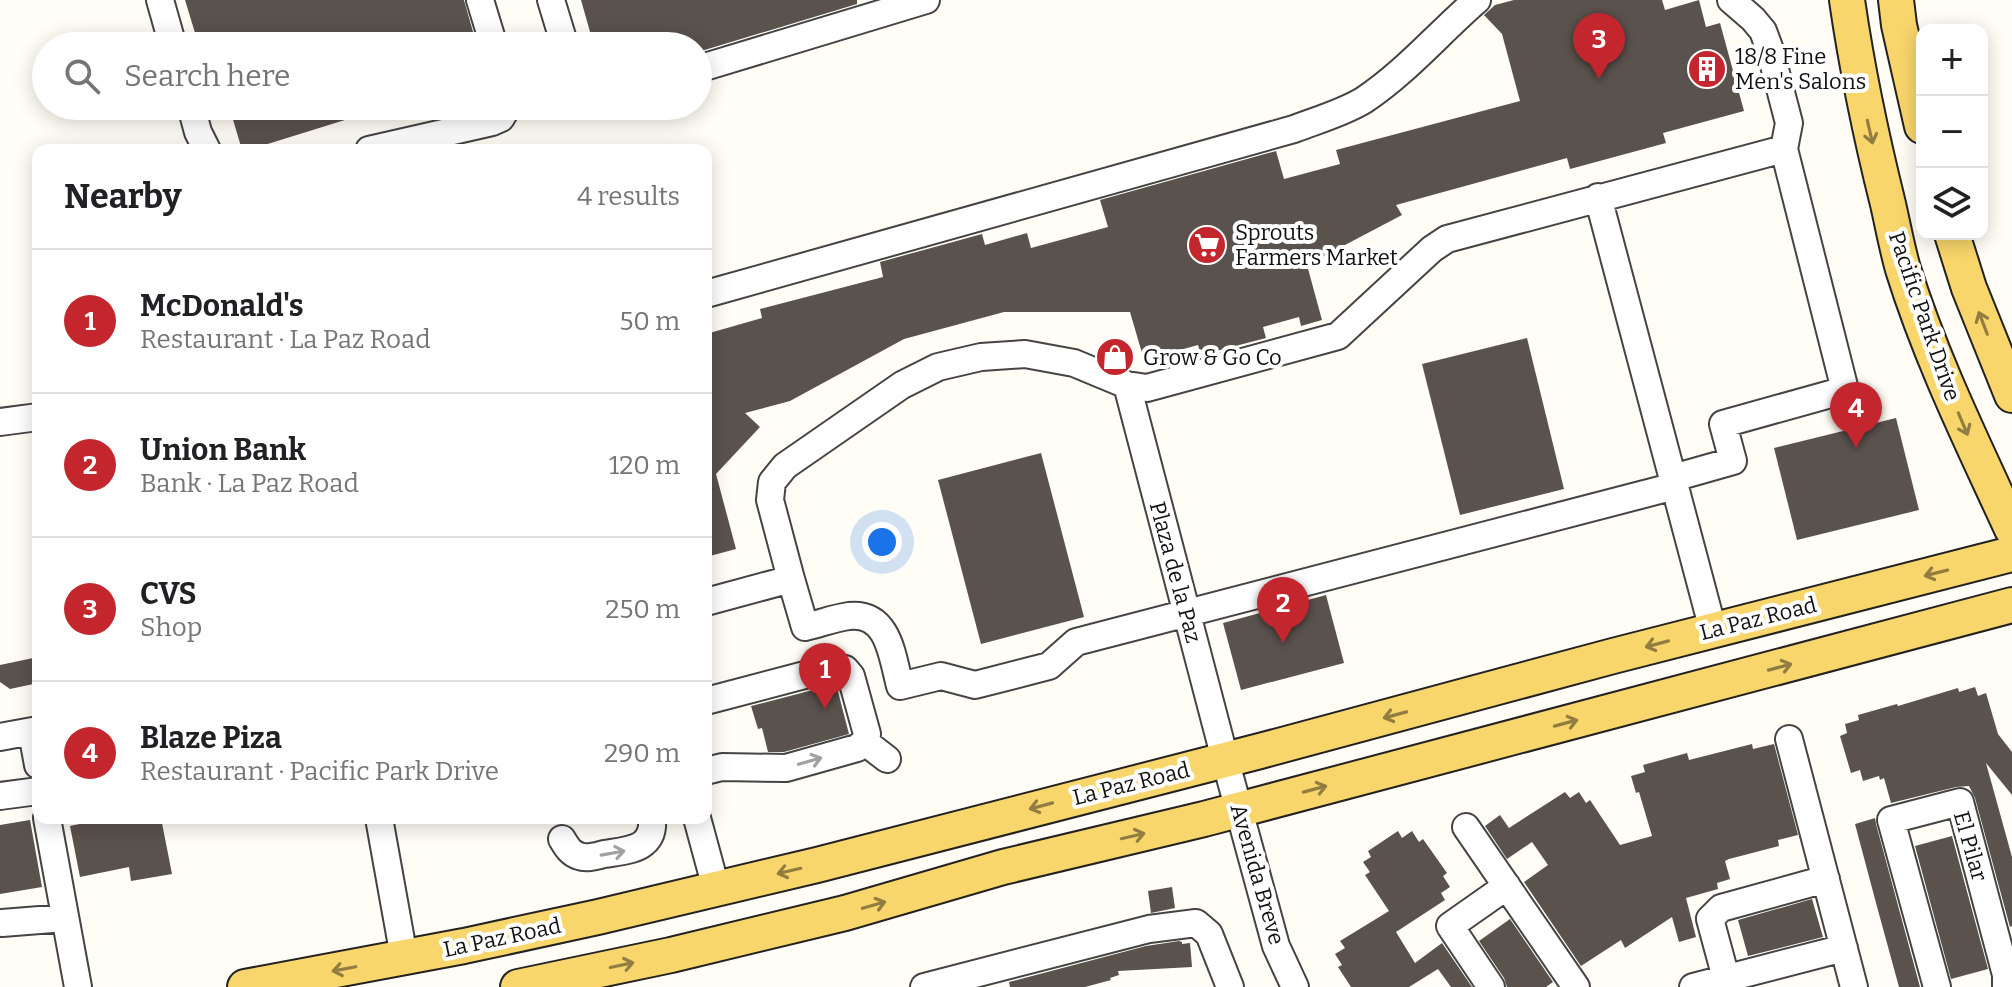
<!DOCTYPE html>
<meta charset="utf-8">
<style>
body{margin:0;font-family:Bitter,serif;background:#f2f2f2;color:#202124}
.controls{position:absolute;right:24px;top:24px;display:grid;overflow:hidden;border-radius:16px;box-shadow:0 4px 20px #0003}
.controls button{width:72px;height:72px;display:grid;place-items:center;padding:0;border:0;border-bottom:2px solid #e0e0e0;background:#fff;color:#202124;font:40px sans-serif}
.you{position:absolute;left:882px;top:542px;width:28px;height:28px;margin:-20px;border:6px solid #fff;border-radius:50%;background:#1a73e8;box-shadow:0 0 0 12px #1a73e833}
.badge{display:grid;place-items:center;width:52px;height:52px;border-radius:50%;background:#c4262e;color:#fff;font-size:26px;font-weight:700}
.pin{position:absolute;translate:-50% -66px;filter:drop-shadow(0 2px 4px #0008)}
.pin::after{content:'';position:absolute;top:42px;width:28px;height:24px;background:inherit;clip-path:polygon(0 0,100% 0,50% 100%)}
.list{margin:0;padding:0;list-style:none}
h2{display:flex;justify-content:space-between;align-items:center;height:104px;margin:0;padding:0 32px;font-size:34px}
h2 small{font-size:26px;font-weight:400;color:#757577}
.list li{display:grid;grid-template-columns:52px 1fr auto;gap:24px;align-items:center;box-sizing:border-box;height:144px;padding:0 32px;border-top:2px solid #e0e0e0}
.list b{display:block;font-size:30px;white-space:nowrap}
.list p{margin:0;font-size:26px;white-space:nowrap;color:#757577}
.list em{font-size:26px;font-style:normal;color:#757577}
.icon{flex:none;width:44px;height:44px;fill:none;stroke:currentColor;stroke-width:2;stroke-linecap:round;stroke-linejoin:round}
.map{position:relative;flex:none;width:2012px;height:987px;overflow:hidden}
.search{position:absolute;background:#fff;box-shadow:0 4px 20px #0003;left:32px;top:32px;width:680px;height:88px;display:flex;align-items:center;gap:20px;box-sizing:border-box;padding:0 28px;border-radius:44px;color:#757577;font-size:30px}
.panel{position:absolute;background:#fff;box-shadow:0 4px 20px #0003;left:32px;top:144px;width:680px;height:680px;border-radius:16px}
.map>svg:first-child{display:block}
.building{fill:#5a524d}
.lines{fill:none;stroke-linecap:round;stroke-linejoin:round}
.minor-casing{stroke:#444;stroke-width:30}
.major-casing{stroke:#222;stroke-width:38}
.minor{stroke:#fff;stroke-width:26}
.major{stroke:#f9d66b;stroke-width:34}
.oneway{stroke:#917d42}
.oneway2{stroke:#a0a0a0}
.labels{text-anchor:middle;stroke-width:8;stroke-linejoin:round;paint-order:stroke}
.poi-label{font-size:22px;fill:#111;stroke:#fff;text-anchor:start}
.street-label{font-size:22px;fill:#111;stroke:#fff}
</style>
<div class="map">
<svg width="2012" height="987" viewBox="0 0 2012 987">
<rect width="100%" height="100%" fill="#fffdf5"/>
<path class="building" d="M185,0H464L477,46H199Z
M581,0H857V4L698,52V46H594Z
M1514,0H1662L1665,10L1699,0L1706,27L1720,23L1744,111L1663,133L1666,143L1570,169L1567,158L1396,205L1402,215L1307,265L1322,320L1301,326L1299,317L1263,327L1266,338L1201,355L1198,345L1144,360L1130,312H1004L904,339L790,401L745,413L760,427L716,474L736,549L706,557V334L762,318L760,309L883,277L880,262L982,234L985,245L1027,233L1031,248L1108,227L1100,200L1276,151L1284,179L1340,164L1336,150L1520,101L1502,34L1484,15L1495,5Z
M229,106H377V110L248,150H242Z
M1527,338L1564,489L1460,515L1422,364Z
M1896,418L1919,510L1797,540L1774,448Z
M1041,453L1084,617L981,644L938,480Z
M1326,595L1344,663L1241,690L1223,623Z
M38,657V683L10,689L0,682V665Z
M836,684L849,734L784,752H768L762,728L758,729L751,706Z
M1975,687L1978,696L1986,693L1998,734L2012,752V795L1986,763L2012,857V926L2010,927L1975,798L1969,786L1956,787L1891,803L1884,778L1880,780L1879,776L1863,781L1860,770L1851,773L1840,736L1847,733L1845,724L1859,720L1858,715L1897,704L1898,706L1958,688L1959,692Z
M1752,744L1753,749L1774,744L1798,835L1778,840L1779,846L1729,859L1725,861L1730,879L1717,883L1718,889L1686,898L1696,937L1679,942L1672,917L1625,948L1621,940L1581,966L1524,882L1548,865L1532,842L1507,859L1485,826L1500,815L1509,828L1565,792L1570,798L1579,792L1586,803L1590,800L1620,845L1652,836L1639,792L1636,793L1631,776L1645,772L1643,765L1687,753L1689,760Z
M109,818H161L172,874L131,881L129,867L80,877L70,826Z
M1875,818L1876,824L1920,987H1899L1876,903L1855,824Z
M30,820L42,887L0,894V825Z
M1398,831L1402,838L1412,831L1419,842L1423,839L1447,873L1443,876L1450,887L1441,893L1445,900L1396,932L1415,963L1442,943L1472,987H1451L1438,969L1409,987H1351L1338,967L1342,965L1335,954L1345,948L1340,941L1389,911L1365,875L1370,872L1363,862L1371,857L1368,851Z
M1952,836L1988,969L1951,979L1915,846Z
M1172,887L1175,908L1151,913L1148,891Z
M1812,899L1823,937L1748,956L1738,920Z
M1510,919L1553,982L1546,987H1507L1504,978L1479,941Z
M1179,941L1182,942V944L1190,943L1192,967L1118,971L1119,975L1110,978L1111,980L1085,987H1010L1009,982L1146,946Z"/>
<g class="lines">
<g class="minor-casing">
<path id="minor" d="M160,0L173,46
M480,0L494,46
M551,0L565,46
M698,69L926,0
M191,106L198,132L207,150
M369,150L492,122L501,118L508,106
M1598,197L1713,630
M706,294L1294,129C1317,120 1343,113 1364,100C1406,72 1439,33 1477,0
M1127,385L1225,759L1276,946L1295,987
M0,422L38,417
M1673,478L1733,461L1723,424L1845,390L1784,149L1789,123L1770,50L1763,31L1753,19L1731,0
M791,579L805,627C819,624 834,618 849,616C889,612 892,656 900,686L941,676L975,685L1049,666L1076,642L1675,486
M706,602L791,579L770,500L772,482L785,466L902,385L938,367L981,357L1025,354L1074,363L1127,385L1147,388L1338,336L1432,249L1447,239L1784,149
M706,701L835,667L845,669L851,676L867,734L865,742L857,748L786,768L722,767L706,771
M32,732L38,765
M0,737L38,730
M1789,739L1854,987
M865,742L887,759
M0,796L38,791
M47,818L78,987
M379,818L404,957
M697,818L716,888
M1466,827L1576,987
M562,839C567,847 570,853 579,856C587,859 596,856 604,854C628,850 655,850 652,818
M2,923L65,918
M1726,978L1710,919L1721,908L1826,879
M924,987L1149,929L1196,923L1209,934L1230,987
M1491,987L1450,926L1507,886
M1693,987L1844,948
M1937,987L1891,820L1960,802L2006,975V987"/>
</g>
<g class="major-casing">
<path id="major" d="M1847,0C1857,69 1871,136 1888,204C1893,226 1897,248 1903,269C1931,359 1973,444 2012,529
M1896,0L1899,25L1922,126
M1952,234L1969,288L2012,395
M245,987L464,946L598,917L817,865L1260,751L1613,656L2012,554
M518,987L671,955L845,913L1003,867L1204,819L2012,605"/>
</g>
<use href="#minor" class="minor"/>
<use href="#major" class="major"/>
</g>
<defs><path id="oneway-shaft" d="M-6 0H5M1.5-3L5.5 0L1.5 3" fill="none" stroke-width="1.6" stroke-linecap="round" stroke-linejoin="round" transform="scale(2)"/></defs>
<g class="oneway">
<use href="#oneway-shaft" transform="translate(1870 132) rotate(77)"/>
<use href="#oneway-shaft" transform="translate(1983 323) rotate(-111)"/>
<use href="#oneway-shaft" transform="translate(1963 424) rotate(67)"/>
<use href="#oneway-shaft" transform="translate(1936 573) rotate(166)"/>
<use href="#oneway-shaft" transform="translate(1657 644) rotate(165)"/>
<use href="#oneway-shaft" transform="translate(1780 667) rotate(-15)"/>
<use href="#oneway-shaft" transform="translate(1395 715) rotate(165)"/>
<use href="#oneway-shaft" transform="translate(1566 723) rotate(-15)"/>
<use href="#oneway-shaft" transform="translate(1315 789) rotate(-15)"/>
<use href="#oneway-shaft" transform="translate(1041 806) rotate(165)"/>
<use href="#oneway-shaft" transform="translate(1133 836) rotate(-13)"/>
<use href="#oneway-shaft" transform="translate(789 871) rotate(167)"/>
<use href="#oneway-shaft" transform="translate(874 905) rotate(-16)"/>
<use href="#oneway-shaft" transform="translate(622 965) rotate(-12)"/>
<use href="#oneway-shaft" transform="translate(344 969) rotate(169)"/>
</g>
<g class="oneway2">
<use href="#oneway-shaft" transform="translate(810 761) rotate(-16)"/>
<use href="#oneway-shaft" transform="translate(613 853) rotate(-10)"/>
</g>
<defs>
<g id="building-disc" transform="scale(2)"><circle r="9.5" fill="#c4262e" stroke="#fff"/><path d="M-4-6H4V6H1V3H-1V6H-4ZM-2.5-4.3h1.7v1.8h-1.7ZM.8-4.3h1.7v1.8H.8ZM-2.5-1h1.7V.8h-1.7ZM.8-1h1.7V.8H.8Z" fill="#fff"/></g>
<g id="supermarket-disc" transform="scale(2)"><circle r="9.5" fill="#c4262e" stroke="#fff"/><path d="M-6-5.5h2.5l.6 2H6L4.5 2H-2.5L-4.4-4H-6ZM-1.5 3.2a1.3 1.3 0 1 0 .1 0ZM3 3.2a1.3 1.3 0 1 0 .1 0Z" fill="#fff"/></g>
<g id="shop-disc" transform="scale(2)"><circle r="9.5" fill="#c4262e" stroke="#fff"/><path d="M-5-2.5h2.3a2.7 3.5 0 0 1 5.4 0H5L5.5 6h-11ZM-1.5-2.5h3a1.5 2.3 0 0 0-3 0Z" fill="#fff"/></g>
</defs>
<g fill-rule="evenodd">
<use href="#building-disc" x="1707" y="69"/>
<use href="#supermarket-disc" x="1207" y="245"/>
<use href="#shop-disc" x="1115" y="357"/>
</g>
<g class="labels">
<g class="poi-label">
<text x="1735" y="64">18/8 Fine<tspan x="1735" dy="25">Men's Salons</tspan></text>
<text x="1235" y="240">Sprouts<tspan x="1235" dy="25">Farmers Market</tspan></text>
<text x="1143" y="365">Grow &amp; Go Co</text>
</g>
<g class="street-label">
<text transform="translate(1925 316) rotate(71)" y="8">Pacific Park Drive</text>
<text transform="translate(1176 572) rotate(75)" y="8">Plaza de la Paz</text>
<text transform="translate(1758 618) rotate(-14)" y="8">La Paz Road</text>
<text transform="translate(1131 783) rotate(-14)" y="8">La Paz Road</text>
<text transform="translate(1971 846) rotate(74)" y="8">El Pilar</text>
<text transform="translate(1258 874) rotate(74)" y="8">Avenida Breve</text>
<text transform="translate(502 937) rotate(-12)" y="8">La Paz Road</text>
</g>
</g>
</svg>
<div class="controls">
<button>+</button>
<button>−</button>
<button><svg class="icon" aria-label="layers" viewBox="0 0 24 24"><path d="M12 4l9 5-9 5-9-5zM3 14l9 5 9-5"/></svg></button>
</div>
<div class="you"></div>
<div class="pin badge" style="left:825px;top:709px">1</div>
<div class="pin badge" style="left:1283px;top:643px">2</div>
<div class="pin badge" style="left:1599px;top:79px">3</div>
<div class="pin badge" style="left:1856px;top:448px">4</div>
<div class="search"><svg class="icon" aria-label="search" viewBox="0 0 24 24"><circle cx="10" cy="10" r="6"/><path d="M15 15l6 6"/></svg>Search here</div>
<section class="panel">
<h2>Nearby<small>4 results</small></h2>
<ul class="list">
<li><span class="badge">1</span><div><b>McDonald's</b><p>Restaurant · La Paz Road</p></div><em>50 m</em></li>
<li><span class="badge">2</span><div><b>Union Bank</b><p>Bank · La Paz Road</p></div><em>120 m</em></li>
<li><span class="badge">3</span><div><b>CVS</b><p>Shop</p></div><em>250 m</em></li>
<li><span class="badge">4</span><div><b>Blaze Piza</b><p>Restaurant · Pacific Park Drive</p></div><em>290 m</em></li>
</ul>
</section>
</div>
